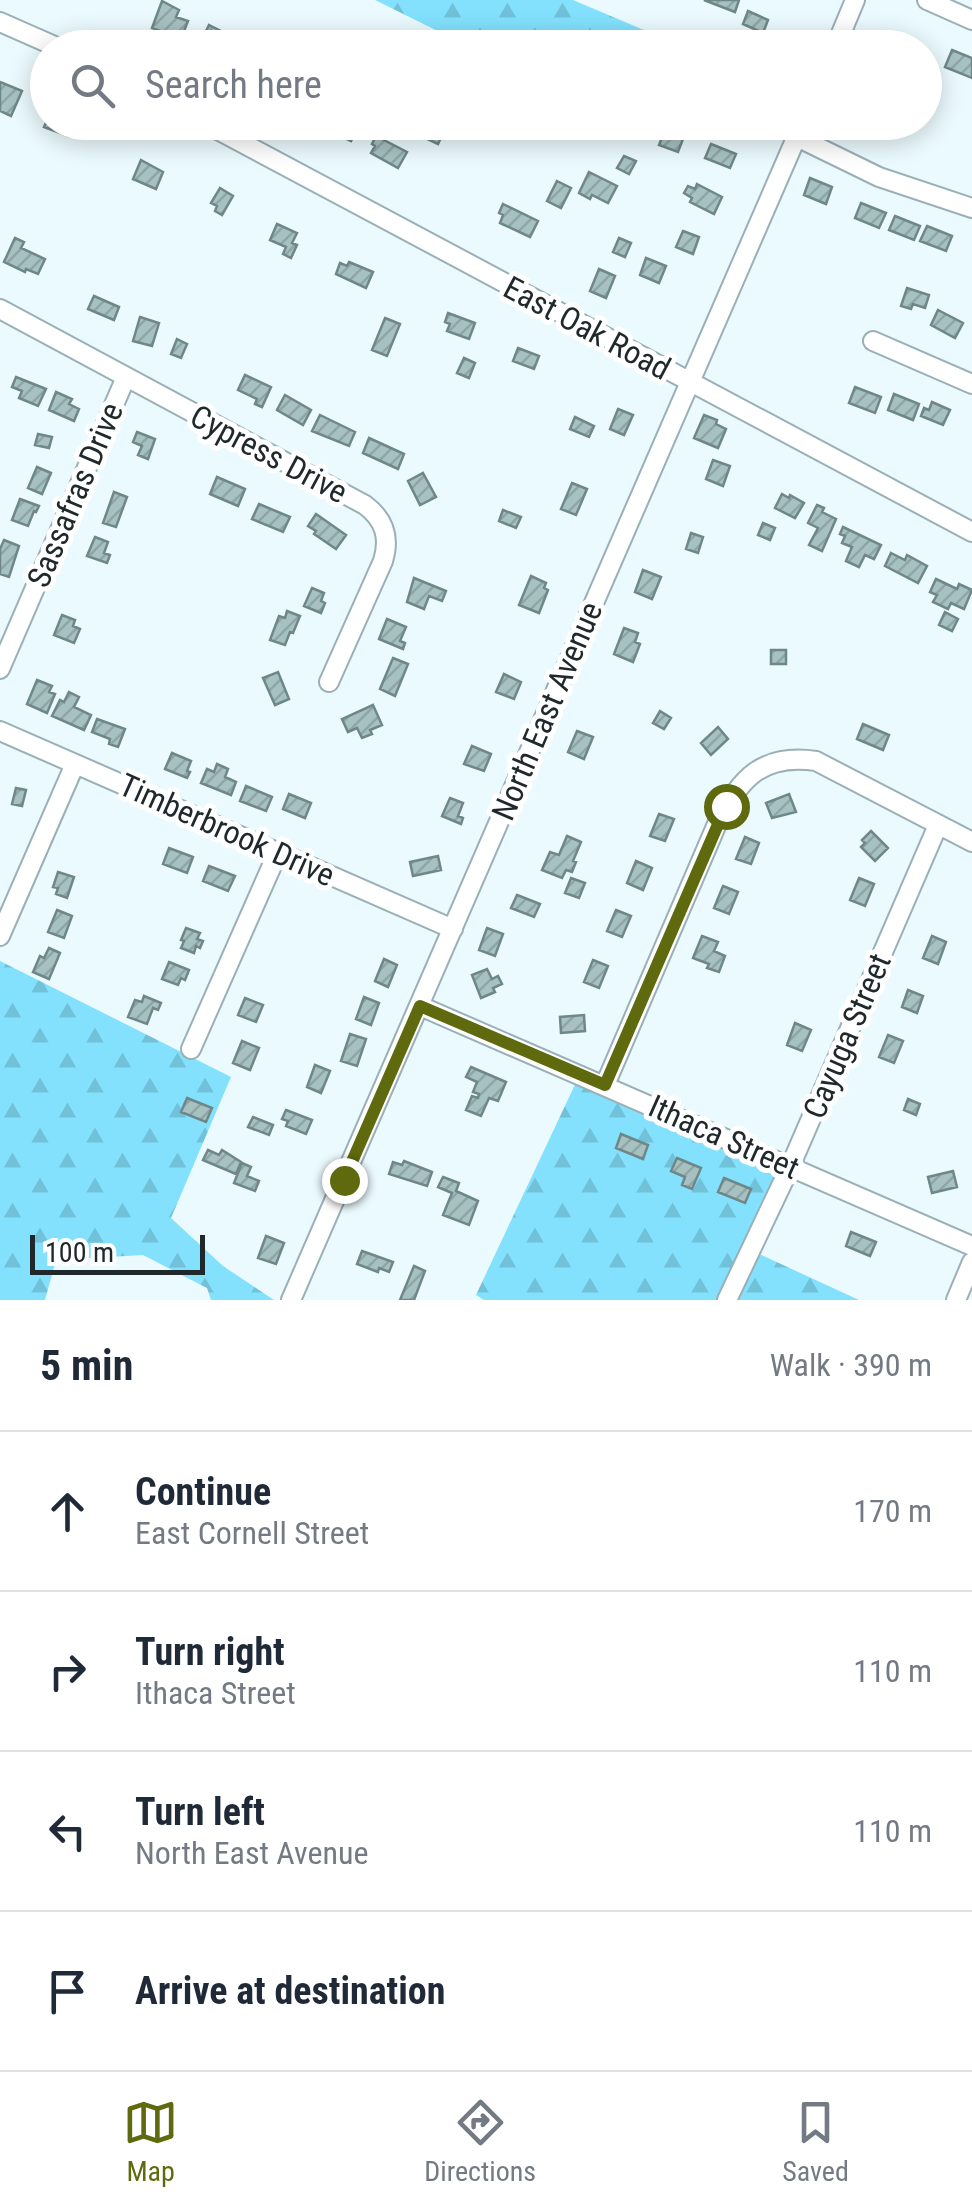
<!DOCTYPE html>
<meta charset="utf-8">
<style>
body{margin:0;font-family:"Roboto Condensed",sans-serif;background:#f2f2f3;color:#1f2937}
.scale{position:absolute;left:30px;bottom:25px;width:175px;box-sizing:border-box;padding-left:10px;border:5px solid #1f282b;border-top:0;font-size:28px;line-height:35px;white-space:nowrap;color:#1f282b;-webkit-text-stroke:8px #fff;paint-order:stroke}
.stop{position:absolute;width:30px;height:30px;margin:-22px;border:8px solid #5f690d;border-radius:50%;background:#fff}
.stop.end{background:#5f690d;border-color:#fff;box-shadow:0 2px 10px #0008}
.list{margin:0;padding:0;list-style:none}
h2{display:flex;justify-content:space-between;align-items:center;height:130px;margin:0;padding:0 40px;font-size:42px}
h2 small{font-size:32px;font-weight:400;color:#747a83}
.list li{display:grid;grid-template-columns:65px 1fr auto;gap:30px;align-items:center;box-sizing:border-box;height:160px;padding:0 40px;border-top:2px solid #e0e1e3}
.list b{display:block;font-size:38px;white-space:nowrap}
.list p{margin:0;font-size:32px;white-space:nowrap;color:#747a83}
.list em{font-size:32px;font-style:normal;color:#747a83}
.icon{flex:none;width:55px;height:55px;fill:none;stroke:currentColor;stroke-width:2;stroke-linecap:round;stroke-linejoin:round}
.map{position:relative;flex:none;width:972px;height:1300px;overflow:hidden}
.search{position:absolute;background:#fff;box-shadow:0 5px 25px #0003;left:30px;right:30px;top:30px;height:110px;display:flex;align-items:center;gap:25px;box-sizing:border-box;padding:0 35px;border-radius:55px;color:#747a83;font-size:38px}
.sheet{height:770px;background:#fff}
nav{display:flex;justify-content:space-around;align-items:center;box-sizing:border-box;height:140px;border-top:2px solid #e0e1e3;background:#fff;font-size:28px;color:#747a83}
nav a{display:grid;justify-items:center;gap:5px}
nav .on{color:#5f690d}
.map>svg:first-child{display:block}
.forest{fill:url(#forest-firs)}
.building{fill:url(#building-hatch);stroke:#6f8788;stroke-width:2.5}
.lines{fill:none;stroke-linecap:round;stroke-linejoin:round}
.minor-casing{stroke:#99b0b7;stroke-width:22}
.minor{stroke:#fff;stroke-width:18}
.route{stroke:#5f690d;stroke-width:12}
.labels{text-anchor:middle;stroke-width:10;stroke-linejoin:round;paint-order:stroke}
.street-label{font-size:32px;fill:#1f282b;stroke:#fff}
</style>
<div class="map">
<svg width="972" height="1300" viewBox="0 0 972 1300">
<defs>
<pattern id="forest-firs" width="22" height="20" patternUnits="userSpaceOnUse" patternTransform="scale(2.5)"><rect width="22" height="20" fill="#83e1fd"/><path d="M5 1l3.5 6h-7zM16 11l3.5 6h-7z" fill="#71c1d9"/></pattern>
<pattern id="building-hatch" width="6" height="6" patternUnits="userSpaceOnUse" patternTransform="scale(2.5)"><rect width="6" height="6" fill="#a7c1c1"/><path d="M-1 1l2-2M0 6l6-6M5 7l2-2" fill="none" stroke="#8fa6a6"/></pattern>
</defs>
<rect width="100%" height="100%" fill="#ebfafe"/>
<path class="forest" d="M375,0H573L684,47H470Z
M0,961L231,1077L171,1218L223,1266L274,1300H211L207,1288L143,1255L56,1260L45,1300H0Z
M579,1076L788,1166L757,1253L859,1300H484L476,1295Z"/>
<path class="building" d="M704,0H739L735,12Z
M162,1L179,10L176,17L188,21L181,39L152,28Z
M748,11L768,20L763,33L776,38L772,48H755L761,32L743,24Z
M209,25L235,38L231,48H198Z
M952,50L972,58V78L945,67Z
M0,82L22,91L11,116L0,111Z
M48,118V122H73L68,136L44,127Z
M329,122H360L351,141L325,129Z
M668,122H677L688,126L678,152L659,145Z
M833,122H869L870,123L865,135L857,132L856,135L832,126Z
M431,125L444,131L438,144L425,138Z
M376,136L407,152L398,168L371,153L375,146L372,144Z
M711,144L736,154L730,168L705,158Z
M624,156L636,161L629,174L617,168Z
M141,160L163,172L156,189L133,179Z
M589,172L617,186L608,203L592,195L590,199L579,193Z
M810,178L832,187L826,204L804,195Z
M557,181L571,188L561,208L547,201Z
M697,184L722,197L714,214L690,202L692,198L684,193L688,186L695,189Z
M220,188L233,196L222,215L215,211L217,206L211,203Z
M861,203L886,213L879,228L855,218Z
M503,204L538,221L530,237L500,223L503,215L499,213Z
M895,216L920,226L914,240L889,230Z
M277,224L297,233L292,243L297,245L291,258L283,254L286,247L270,240Z
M927,226L952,236L946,251L920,241Z
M683,231L699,237L693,254L676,247Z
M15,238L24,242L21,248L45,259L38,274L26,269L25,272L4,262Z
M619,238L631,243L625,257L613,252Z
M646,258L666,266L659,283L640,275Z
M349,262L373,272L366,288L336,274L340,263L347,266Z
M599,269L615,276L606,298L590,291Z
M907,288L929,295L925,308L913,304L911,309L901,306Z
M94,296L119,307L114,320L88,309Z
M938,310L963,323L955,338L931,325Z
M448,313L475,323L469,339L447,331L450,324L445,322Z
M140,317L159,323L152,346L133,341Z
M385,318L400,324L387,356L372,350Z
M177,339L187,344L181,358L171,354Z
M518,348L539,356L534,369L513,361Z
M464,358L475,363L469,378L457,373Z
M245,375L271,387L262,407L255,404L257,399L238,390Z
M16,377L46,389L38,406L19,398L22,391L12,387Z
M855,387L881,397L875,413L849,403Z
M56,392L72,399L69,404L79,409L74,421L49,410Z
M894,394L919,404L913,420L888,410Z
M285,395L311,410L303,425L277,410Z
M932,402L950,410L943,425L921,416L924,408L929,410Z
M618,409L633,415L624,435L610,429Z
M320,415L355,432L349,446L312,431Z
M704,415L717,420L716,424L726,429L718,448L694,438Z
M575,417L594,426L589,437L570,429Z
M137,432L155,439L148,459L138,455L142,446L133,442Z
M38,434L52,437L49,448L35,445Z
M369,438L404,454L398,469L363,453Z
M713,460L730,466L723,486L706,479Z
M37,467L51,473L42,494L28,488Z
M423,473L436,497L420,505L408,481Z
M217,477L245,489L238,506L210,494Z
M572,483L587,489L576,515L561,509Z
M114,492L127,497L116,527L103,523Z
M782,494L789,498L790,495L804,503L795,518L775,508Z
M20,499L39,506L36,512L34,511L28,526L12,520Z
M259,504L290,517L283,532L252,519Z
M817,505L824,508L822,512L836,519L822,551L809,545L818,528L808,523Z
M503,510L521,517L516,528L499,521Z
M316,514L346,535L336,549L314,534L316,531L308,526Z
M763,523L775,528L770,540L758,535Z
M843,527L881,545L874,559L865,555L859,567L846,561L852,547L842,543L845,536L840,534Z
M691,533L703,537L698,553L686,549Z
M95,537L108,542L104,553L110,555L107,563L87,556Z
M4,540L19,546L9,577L0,574V549Z
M891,553L905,560L907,555L927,566L918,583L885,566Z
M643,570L661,577L652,599L635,592Z
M531,576L546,583L544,588L548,590L539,613L519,605Z
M414,578L446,591L442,601L429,596L424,609L407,602Z
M936,579L957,589L959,584L972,590L964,609L951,603L948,609L933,602L937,595L930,592Z
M312,588L324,593L321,601L325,603L321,613L304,606Z
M287,611L300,616L293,633L290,632L285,645L270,640L279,616L285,618Z
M945,612L958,619L952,631L939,625Z
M62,615L75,620L73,626L80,629L74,643L54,635Z
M387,619L406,627L400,641L405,643L403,649L379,639Z
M624,628L638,633L635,642L640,644L633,662L614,654Z
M771,650H786V664H771Z
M393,658L408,664L395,696L380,689Z
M278,672L289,699L275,705L263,678Z
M504,674L521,682L514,699L496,692Z
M37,680L52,686L49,692L55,694L47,713L27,704Z
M69,692L79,697L74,707L91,715L84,730L52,716L60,700L64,702Z
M373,705L382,725L370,730L372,734L362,738L357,728L348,732L342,719Z
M660,711L671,718L664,729L653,723Z
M97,719L125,729L118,747L109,744L110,739L92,732Z
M863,724L889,735L883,750L857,739Z
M718,727L728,739L711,755L701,743Z
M577,731L593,737L584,759L568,752Z
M472,746L491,754L484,771L464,764Z
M172,753L191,761L187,771L190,772L187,778L165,769Z
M217,764L228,769L225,777L236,782L231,795L201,783L207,769L214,772Z
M246,786L272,797L266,811L240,801Z
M16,788L26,790L22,806L12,804Z
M289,794L311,803L305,818L283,809Z
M789,794L796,812L772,818L766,803Z
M450,798L463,803L458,816L463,818L461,824L442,816Z
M659,814L674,819L665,841L650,836Z
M871,831L888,848L875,861L861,847L865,843L862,840Z
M567,836L581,842L573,861L576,862L572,872L566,870L562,878L542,870L550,852L559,855Z
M745,837L759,843L751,864L736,859Z
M169,848L193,857L187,873L163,864Z
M438,856L441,870L413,876L410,862Z
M636,861L652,868L643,890L627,883Z
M209,866L235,876L228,891L203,881Z
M58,872L74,877L67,898L56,894L58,888L53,887Z
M571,878L585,883L579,898L565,893Z
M859,878L874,884L865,906L850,900Z
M723,886L738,892L729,914L714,908Z
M517,895L540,904L534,917L511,908Z
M57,910L72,916L64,938L48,932Z
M616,910L631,916L622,937L607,931Z
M186,928L200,933L197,939L203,941L200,948L196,946L194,953L181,948L184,941L181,940Z
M487,928L503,934L495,956L479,950Z
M702,936L718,942L714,951L725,956L719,972L707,968L709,964L693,958Z
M932,936L946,942L938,964L923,958Z
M49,948L60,953L49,979L33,972L40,956L44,958Z
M384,959L397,965L388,987L375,981Z
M593,960L608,966L599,988L584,982Z
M169,962L189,970L185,980L181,978L178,985L162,979Z
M487,969L492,979L498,976L502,984L493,988L495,992L481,998L472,975Z
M908,990L923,996L917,1013L902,1007Z
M144,996L161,1003L158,1010L153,1008L147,1024L128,1017L135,1000L142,1002Z
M364,997L379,1003L371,1025L356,1019Z
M245,998L263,1005L256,1022L238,1015Z
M584,1015L585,1031L561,1033L560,1017Z
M795,1023L811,1030L802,1051L787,1045Z
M350,1034L366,1039L357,1066L341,1061Z
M888,1035L903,1041L894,1063L879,1057Z
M242,1041L259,1048L250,1070L233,1063Z
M315,1065L330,1071L321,1093L307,1087Z
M471,1067L506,1082L498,1101L489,1098L481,1116L466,1110L472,1096L478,1098L479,1094L473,1092L477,1082L466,1077Z
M187,1098L212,1108L206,1122L181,1112Z
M908,1099L920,1104L916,1115L904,1110Z
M286,1110L312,1120L306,1134L286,1126L288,1121L282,1119Z
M253,1117L273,1125L269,1135L248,1127Z
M621,1134L648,1145L643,1159L616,1148Z
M208,1150L219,1155L222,1150L241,1162L236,1174L203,1160Z
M677,1158L701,1168L692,1189L682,1185L685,1177L671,1171Z
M404,1161L432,1172L427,1186L389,1174L393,1162L402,1165Z
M242,1163L251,1167L247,1176L259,1181L255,1191L234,1183Z
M953,1171L957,1187L932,1193L928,1177Z
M443,1177L459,1183L456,1191L478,1201L469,1225L443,1215L452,1193L438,1187Z
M724,1178L751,1189L745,1203L718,1192Z
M851,1232L876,1242L870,1256L846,1246Z
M266,1236L284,1243L276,1264L258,1258Z
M362,1251L393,1262L389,1272L379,1268L378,1272L357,1264Z
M414,1266L425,1271L414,1300H400Z"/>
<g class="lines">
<g class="minor-casing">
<path id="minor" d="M927,0L972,20
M0,22L59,48
M835,48L855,0
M203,122L972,532
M797,137L879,177L972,208
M0,309L365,505C385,520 390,538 383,561L329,682
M873,341L972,384
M0,669L126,377
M0,731L453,929
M0,936L75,764
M420,1006L972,1246
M191,1049L278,852
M605,1085L717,824C739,779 762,753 816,761L972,842
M291,1300L803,122
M727,1300L790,1167L938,825
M956,1300L972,1262"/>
</g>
<use href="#minor" class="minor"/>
</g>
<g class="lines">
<path class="route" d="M344,1180L420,1006L605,1085L726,806"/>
</g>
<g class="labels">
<g class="street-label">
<text transform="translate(587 328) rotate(28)" y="11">East Oak Road</text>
<text transform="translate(269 454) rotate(28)" y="11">Cypress Drive</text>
<text transform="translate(75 495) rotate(-67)" y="11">Sassafras Drive</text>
<text transform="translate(547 711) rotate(-67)" y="11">North East Avenue</text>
<text transform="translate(227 830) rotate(24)" y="11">Timberbrook Drive</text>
<text transform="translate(847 1036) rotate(-67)" y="11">Cayuga Street</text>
<text transform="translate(724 1137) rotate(24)" y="11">Ithaca Street</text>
</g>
</g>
</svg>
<div class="scale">100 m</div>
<div class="stop" style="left:726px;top:806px"></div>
<div class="stop end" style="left:344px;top:1180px"></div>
<div class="search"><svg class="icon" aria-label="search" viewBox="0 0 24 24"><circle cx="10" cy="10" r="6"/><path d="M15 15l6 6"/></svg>Search here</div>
</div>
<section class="sheet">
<h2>5 min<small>Walk · 390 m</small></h2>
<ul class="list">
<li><svg class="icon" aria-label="ahead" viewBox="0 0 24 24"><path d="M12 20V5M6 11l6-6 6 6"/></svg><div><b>Continue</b><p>East Cornell Street</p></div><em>170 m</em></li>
<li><svg class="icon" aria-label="right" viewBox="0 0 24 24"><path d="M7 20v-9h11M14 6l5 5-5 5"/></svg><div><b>Turn right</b><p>Ithaca Street</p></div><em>110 m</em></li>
<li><svg class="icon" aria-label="left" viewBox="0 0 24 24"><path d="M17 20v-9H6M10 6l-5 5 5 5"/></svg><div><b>Turn left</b><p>North East Avenue</p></div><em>110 m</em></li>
<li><svg class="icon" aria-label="arrive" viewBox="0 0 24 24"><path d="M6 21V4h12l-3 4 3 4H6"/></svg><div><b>Arrive at destination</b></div></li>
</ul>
</section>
<nav>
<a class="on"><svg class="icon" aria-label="map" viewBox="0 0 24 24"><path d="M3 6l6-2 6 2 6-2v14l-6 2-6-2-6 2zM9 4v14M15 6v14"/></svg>Map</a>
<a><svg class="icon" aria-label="directions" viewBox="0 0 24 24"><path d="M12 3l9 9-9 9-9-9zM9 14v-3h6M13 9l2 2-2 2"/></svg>Directions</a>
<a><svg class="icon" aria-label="saved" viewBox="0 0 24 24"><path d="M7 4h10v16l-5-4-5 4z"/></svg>Saved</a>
</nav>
